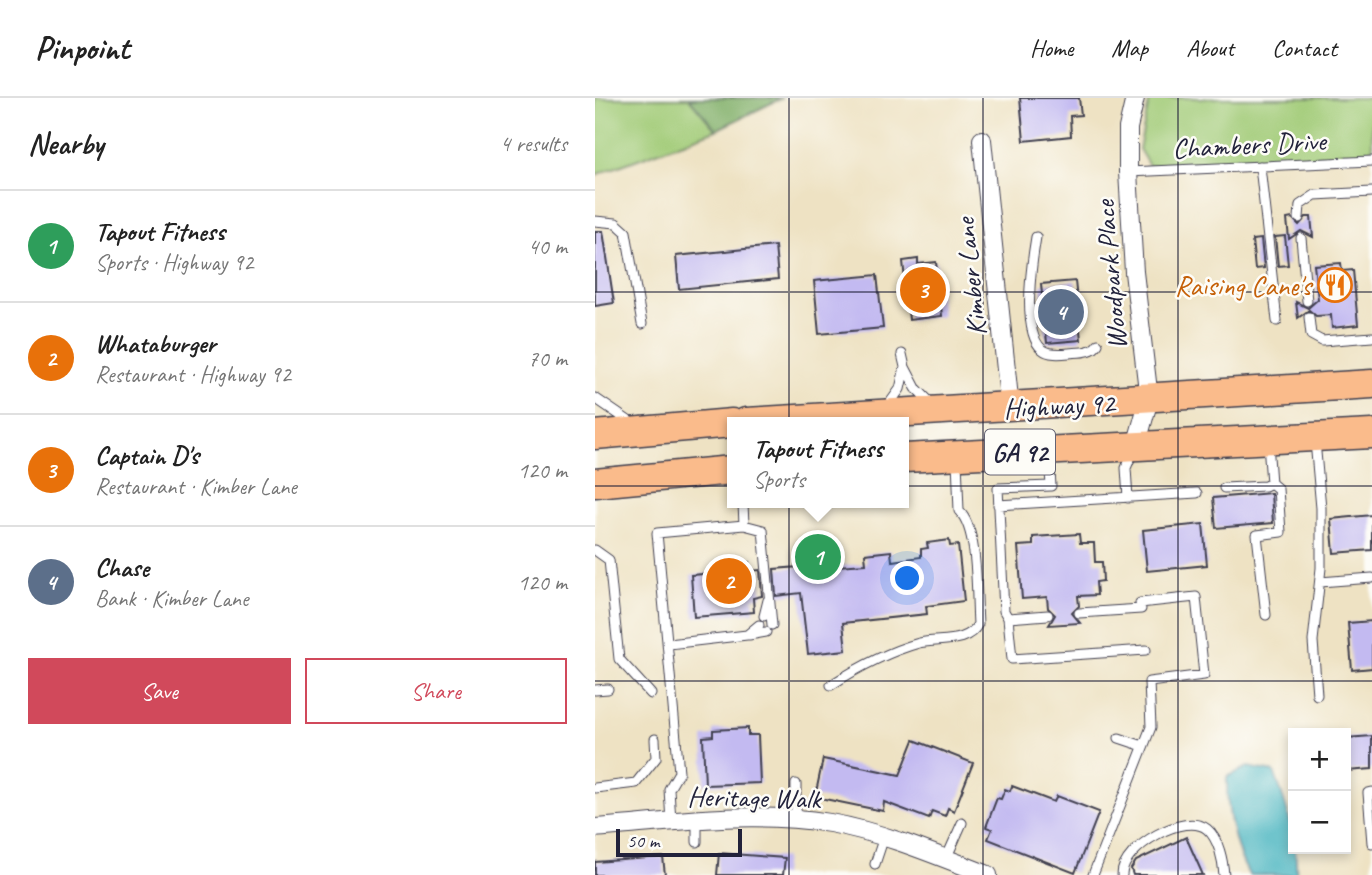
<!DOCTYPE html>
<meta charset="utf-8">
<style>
body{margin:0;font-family:Caveat,sans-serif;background:#f6f6f6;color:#222}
.controls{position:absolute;right:21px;bottom:21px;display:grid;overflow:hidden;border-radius:0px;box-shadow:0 4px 10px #0003}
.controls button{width:63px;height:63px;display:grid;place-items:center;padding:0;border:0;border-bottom:2px solid #e0e0e0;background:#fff;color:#222;font:35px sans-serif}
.scale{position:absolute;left:21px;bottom:18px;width:126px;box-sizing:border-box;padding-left:7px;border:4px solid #22223b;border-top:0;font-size:19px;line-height:24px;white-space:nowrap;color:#22223b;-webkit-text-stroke:5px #fdfcf7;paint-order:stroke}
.you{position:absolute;left:313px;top:481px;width:24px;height:24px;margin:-18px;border:5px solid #fff;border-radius:50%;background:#1a73e8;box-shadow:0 0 0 10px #1a73e833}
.badge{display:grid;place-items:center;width:46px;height:46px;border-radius:50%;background:#d1495b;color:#fff;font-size:23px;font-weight:700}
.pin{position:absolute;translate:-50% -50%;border:4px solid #fff;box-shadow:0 2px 7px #0006}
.popup{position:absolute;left:132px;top:319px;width:182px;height:91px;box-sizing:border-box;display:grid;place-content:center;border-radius:0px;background:#fff;filter:drop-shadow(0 2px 5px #0005);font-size:23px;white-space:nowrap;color:#767676}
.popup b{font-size:26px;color:#222}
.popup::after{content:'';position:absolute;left:50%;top:100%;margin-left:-14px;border:14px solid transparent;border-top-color:#fff}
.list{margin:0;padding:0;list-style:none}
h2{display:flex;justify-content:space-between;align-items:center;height:91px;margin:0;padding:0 28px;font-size:30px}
h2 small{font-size:23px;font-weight:400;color:#767676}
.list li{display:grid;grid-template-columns:46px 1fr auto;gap:21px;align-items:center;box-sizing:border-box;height:112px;padding:0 28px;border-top:2px solid #e0e0e0}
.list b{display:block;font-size:26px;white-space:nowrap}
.list p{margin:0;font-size:23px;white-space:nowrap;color:#767676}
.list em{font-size:23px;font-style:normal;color:#767676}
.actions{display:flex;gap:14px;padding:21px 28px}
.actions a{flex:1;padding:16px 0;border:2px solid #d1495b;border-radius:0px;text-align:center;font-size:24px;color:#d1495b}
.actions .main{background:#d1495b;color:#fff}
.map{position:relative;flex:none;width:777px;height:777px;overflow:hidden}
header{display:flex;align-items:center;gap:42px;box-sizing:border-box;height:98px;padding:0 35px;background:#fff;border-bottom:2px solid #e0e0e0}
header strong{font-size:33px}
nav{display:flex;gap:38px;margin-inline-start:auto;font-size:24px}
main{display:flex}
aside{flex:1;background:#fff}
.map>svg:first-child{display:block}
.green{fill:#a1cb77;stroke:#627659;stroke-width:2}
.forest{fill:#80af68;stroke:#516852;stroke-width:2}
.water{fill:#44b3bf;stroke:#336a7d;stroke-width:2}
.building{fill:#c3baf1}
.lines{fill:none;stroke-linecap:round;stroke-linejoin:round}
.service-casing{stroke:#413f4f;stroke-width:11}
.minor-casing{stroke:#413f4f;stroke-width:20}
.primary-casing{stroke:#413f4f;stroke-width:31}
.service{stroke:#fff;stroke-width:9}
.minor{stroke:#fff;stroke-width:18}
.primary{stroke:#fabb8b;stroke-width:28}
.grid{fill:none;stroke:#22223b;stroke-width:2;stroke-opacity:0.55}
.labels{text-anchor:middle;stroke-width:5;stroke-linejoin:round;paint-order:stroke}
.shield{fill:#fdfcf7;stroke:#646373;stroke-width:2}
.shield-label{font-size:26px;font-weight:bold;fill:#22223b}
.street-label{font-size:28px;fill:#22223b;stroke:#fdfcf7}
.food-label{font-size:28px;fill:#c56008;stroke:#fdfcf7;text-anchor:end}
</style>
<header>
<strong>Pinpoint</strong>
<nav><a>Home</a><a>Map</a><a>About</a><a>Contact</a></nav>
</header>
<main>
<aside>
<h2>Nearby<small>4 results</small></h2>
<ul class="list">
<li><span class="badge" style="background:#2e9e5b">1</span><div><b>Tapout Fitness</b><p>Sports · Highway 92</p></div><em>40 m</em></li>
<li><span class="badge" style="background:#e8710a">2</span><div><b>Whataburger</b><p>Restaurant · Highway 92</p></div><em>70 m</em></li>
<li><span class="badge" style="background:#e8710a">3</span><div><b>Captain D's</b><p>Restaurant · Kimber Lane</p></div><em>120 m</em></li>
<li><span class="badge" style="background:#5c6f8a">4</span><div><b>Chase</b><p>Bank · Kimber Lane</p></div><em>120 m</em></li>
</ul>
<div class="actions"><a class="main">Save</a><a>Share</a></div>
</aside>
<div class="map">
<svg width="777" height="777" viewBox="0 0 777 777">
<rect width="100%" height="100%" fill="#fdfcf7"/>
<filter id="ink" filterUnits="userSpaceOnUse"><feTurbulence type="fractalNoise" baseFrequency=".0143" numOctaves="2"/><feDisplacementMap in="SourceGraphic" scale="14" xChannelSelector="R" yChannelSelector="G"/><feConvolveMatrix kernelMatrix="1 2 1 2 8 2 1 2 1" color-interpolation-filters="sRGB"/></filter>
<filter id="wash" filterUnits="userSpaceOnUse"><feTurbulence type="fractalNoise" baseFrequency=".00686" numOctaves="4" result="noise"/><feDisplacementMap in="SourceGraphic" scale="28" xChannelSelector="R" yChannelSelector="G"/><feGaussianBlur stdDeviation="1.57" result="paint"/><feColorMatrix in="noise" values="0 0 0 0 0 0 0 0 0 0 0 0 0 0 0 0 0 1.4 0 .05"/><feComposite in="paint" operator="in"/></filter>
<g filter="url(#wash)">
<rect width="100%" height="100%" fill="#eee2c3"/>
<path class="green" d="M0,0H94L121,32L0,77Z
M555,0H777V56L554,68L544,51Z"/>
<path class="forest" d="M94,0H187L121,32Z"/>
<path class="water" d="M653,669L679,674C692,707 703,744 701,777H654C639,750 631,710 632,679Z"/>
<g id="blocks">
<path class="building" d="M425,0H484L486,17L475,18L476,38L429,43Z
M711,119H716L718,139L706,133L694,141L692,121L697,120L704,127Z
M0,133H8L19,205L0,208Z
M690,138L693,167L683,168L680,139Z
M666,141L669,170L660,171L657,142Z
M180,148L183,181L84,191L81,158Z
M323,161V166L341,164L347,218L314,222L308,163Z
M746,165L747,173L758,172L763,227L737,230L736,217L721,218L714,212L703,220L701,204L713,210L723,201L719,167Z
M282,177L288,230L224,236L219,183Z
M480,183L486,242L452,245L446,186Z
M676,395L678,425L621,430L618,400Z
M777,417V452L739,455L736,421Z
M608,426L612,467L552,473L548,432Z
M484,436L485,445H499L500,464H507L508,483L501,484L502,497L483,498L484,508L477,515L485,525L454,527L460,517L453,510L452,499L427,501L423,448L438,447V439Z
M354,442L355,448L363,447L369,503L331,508L332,516L248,525L251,552L213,556L206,495L181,498L179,471L204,469L203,464H210V457L232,455L233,462L241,461L242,468L271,466L270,456L296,453L297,463L326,459V451L333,450L332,445Z
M154,464L155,473L165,472L167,498L158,500L159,514L99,519L96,477L135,474L134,466Z
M777,523V570L757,572L753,525Z
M153,630V637H163L165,685L110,687L108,639L118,638V632Z
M777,638V671L752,673L751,640Z
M319,642L378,665L359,713L353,710L350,718L337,713L334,721L289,704L288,713L220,699L228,661L305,677Z
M417,688L459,704L462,698L504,714L480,775L393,741L397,731L391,729L402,700L406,701L410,691L415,693Z
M591,739L608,777H538L536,771L541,763Z
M124,755L190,760L188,777H122Z
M68,759L70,777H0V764Z"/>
</g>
</g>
<g filter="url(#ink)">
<use href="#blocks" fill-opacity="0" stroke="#413f4f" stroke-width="2"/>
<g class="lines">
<g class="service-casing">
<path id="service" d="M665,68L682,223
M533,74L777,63
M704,120L705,107L720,97L777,94
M0,123L21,125L31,134L47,226
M441,139C437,163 426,234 447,251C454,257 465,256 474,255C484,254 498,255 503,246
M706,140L712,203
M714,219L716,237L727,243L777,239
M307,256L310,269
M0,300L38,326
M292,309L305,291L310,269L321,290L338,307
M720,343L726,410V470L718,543L722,597
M629,390L670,388L676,385L673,345
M533,400L531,370L538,354
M148,405L149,427
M403,407L602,395
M0,452L14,462L24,561L56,596
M725,484L777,480
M484,515L546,511
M453,517L413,520L409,513L403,390L456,388L454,358
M671,517L662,437L686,434L683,391L676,385
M169,518L173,502
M413,520L417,561L551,552
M154,537L171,534
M74,546L152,537L164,527
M236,587C264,569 292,554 324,545C344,540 372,547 383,526C381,499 384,431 364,413L362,362
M0,592L13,591
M524,640L548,648
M0,690L41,685L61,660L60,641
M777,694L773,695L777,745
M201,722V686
M76,724L74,691L84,674L62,435L149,427L168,432L177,527
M102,744V722
M351,761L367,725
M280,766L289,739
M498,777L556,629L554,584L609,577L601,499L545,505
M527,777C527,749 591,713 612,731C624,741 628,763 629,777"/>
</g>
<g class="minor-casing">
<path id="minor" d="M540,0L533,30V74L539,174L554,301L541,348
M387,42L415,310
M0,730C78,724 157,712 235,725C290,735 341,757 393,777"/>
</g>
<g class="primary-casing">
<path id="primary" d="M151,324L777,286
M0,337L137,325
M309,360L777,336
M0,385L137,372"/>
</g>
<use href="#service" class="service"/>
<use href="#minor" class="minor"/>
<use href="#primary" class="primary"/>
</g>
</g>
<path class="grid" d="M194,0V777M388,0V777M583,0V777M0,194H777M0,388H777M0,583H777"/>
<defs>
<g id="restaurant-ring" transform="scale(1.75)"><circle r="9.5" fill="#fdfcf7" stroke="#e8710a" stroke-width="1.5"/><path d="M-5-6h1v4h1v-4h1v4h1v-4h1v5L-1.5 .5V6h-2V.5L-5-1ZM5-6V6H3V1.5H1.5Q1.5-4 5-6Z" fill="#e8710a"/></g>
</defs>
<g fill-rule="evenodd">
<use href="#restaurant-ring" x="740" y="187"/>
</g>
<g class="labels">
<rect class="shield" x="390" y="331.5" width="70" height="45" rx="5"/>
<g class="shield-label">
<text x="425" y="363">GA 92</text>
</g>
<g class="street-label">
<text transform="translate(654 46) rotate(-3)" y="10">Chambers Drive</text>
<text transform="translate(515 177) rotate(-95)" y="10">Woodpark Place</text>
<text transform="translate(375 179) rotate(-96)" y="10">Kimber Lane</text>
<text transform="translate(464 307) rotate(-3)" y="10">Highway 92</text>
<text transform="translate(159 699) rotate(1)" y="10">Heritage Walk</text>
</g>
<g class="food-label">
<text x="716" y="197">Raising Cane's</text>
</g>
</g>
</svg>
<div class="controls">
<button>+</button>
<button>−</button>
</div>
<div class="scale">50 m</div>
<div class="you"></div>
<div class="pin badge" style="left:223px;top:459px;background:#2e9e5b">1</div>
<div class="popup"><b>Tapout Fitness</b>Sports</div>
<div class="pin badge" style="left:134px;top:483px;background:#e8710a">2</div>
<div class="pin badge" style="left:328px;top:192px;background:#e8710a">3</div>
<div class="pin badge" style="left:466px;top:214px;background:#5c6f8a">4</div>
</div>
</main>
